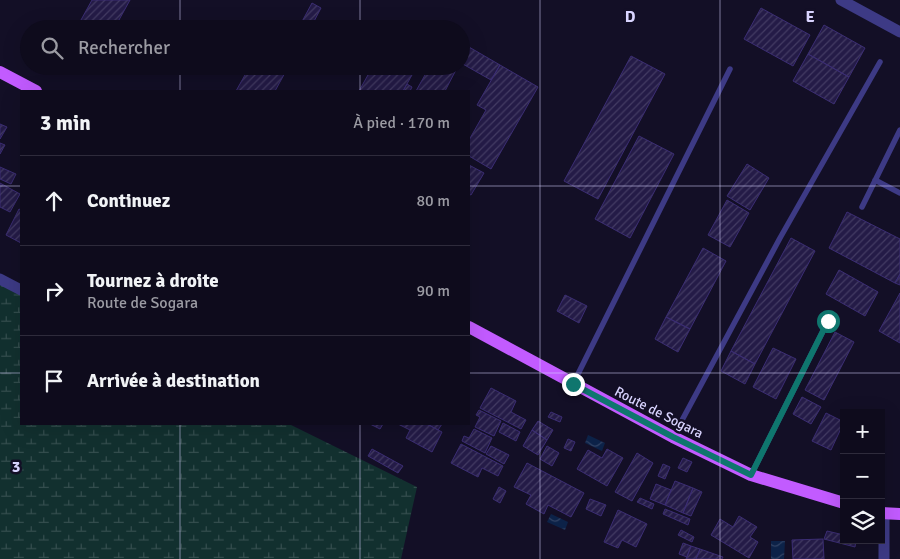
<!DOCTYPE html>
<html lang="fr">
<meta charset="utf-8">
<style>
body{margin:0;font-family:Signika,sans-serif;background:#1c1929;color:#f1f3f6}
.controls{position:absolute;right:15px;bottom:15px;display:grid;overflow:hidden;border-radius:0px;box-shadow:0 5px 20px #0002}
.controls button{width:45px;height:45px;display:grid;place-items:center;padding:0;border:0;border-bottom:1px solid #2e2b3b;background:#0e0b1c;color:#f1f3f6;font:25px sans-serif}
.stop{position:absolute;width:15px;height:15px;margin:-11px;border:4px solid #0f766e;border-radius:50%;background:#fff}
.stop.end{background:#0f766e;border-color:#fff;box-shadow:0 1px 5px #0008}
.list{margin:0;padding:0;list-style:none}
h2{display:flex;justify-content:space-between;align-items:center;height:65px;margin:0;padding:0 20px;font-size:21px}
h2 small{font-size:16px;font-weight:400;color:#9b9ba3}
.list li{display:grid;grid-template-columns:32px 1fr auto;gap:15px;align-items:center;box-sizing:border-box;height:90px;padding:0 20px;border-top:1px solid #2e2b3b}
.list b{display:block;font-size:19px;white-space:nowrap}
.list p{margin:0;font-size:16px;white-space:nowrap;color:#9b9ba3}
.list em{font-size:16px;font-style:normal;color:#9b9ba3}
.icon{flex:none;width:28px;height:28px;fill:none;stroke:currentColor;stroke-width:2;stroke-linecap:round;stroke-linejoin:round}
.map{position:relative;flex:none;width:900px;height:559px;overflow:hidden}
.search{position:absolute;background:#0e0b1c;box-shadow:0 5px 20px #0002;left:20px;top:20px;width:450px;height:55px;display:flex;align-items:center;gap:12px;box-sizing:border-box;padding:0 18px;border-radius:28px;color:#9b9ba3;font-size:19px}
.panel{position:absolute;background:#0e0b1c;box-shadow:0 5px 20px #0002;left:20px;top:90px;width:450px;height:335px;border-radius:0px}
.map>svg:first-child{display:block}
.wetland{fill:url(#wetland-marsh)}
.water{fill:url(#water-waves)}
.building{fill:url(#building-hatch);stroke:#3b2d73}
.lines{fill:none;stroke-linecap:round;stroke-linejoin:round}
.service{stroke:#3d3a85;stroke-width:5.5}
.minor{stroke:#3d3a85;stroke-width:11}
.primary{stroke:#c25bff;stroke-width:12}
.route{stroke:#0f766e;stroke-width:6}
.grid{fill:none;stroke:#d9d4ff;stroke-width:1;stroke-opacity:0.55}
.labels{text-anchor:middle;stroke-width:5;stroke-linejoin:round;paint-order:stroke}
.street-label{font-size:14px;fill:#d9d4ff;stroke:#130f26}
.grid-label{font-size:16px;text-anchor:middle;font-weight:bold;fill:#d9d4ff;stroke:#130f26;stroke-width:5;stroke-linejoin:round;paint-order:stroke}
</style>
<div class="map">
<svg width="900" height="559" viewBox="0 0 900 559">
<defs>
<pattern id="wetland-marsh" width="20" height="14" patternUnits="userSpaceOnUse" patternTransform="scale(1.25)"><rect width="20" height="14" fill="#12302f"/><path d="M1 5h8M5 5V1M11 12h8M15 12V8" fill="none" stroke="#344d4e"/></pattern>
<pattern id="water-waves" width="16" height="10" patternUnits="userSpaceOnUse" patternTransform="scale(1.25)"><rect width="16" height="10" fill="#0c2248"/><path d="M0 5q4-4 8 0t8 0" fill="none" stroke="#2f4163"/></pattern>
<pattern id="building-hatch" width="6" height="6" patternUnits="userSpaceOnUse" patternTransform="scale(1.25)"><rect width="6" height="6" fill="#241b47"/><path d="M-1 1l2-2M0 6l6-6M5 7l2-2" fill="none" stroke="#433b63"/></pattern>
</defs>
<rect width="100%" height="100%" fill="#130f26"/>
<path class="wetland" d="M0,282L21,293V424H289L417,487L401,559H0Z"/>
<path class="water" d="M588,435L605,443L602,451L585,443Z
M551,514L568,522L565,530L547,522Z
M771,541H785L784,559H771Z"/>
<path class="building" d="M92,0H130L114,29H76Z
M312,3L321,8L310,29H298Z
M761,8L810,35L793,66L744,39Z
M274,21L288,29H270Z
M398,21L413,29H393Z
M824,25L865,48L849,77L808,54Z
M461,46L467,49L461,61Z
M469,47L500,65L491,80L461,63Z
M808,54L849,77L834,104L793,81Z
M631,56L665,74L598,199L564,181Z
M500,65L538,87L491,169L469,156V140L486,110L477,105Z
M250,66H277L286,71L275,91H236Z
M277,66H289L286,71Z
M373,66H417L403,91H359Z
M430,66H458L445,91H416Z
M407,84L412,87L410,91H403Z
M0,124L7,127L0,139Z
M639,136L674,154L630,238L595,219Z
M0,143L5,145L0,154Z
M747,164L769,178L750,210L727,196Z
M469,165L484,173L471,195L469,194Z
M0,167L16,174L11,184L0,179Z
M0,183L20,194L10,212L0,207Z
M727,200L749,213L730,247L708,235Z
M19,209L21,210V243L6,235Z
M847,212L900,239V274L895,283L829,248Z
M791,238L815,251L755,364L731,351Z
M703,248L726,261L690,329L666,317Z
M839,270L878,292L865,316L826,294Z
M900,274V285L895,283Z
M900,293V343L879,331Z
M565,295L587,306L579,323L557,311Z
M666,317L690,329L678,352L655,339Z
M835,332L854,342L824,400L805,390Z
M773,348L796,359L776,399L753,387Z
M731,351L755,364L745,384L721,371Z
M491,388L516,401L511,412L526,420L521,429L480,408Z
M802,397L821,407L811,424L793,414Z
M479,410L501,421L494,436L475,427L480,417L476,415Z
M551,412L562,417L560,422L548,417Z
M826,413L844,422L831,450L812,441Z
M538,421L553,430L547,440L532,430Z
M503,423L520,432L516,441L499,432Z
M370,424H383L380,429Z
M398,424H427L442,432L432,452L406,438L410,430Z
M427,424H442L438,430Z
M474,429L492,438L485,453L462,441L464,436L469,438Z
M532,430L547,440L538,455L523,446Z
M568,439L575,442L571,451L564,448Z
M461,444L503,466L498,476L482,468L478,477L451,463Z
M491,446L509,455L504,464L486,454Z
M547,446L559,453L552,466L540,459Z
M372,449L403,466L398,473L368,456Z
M607,449L623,458L607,486L577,469L588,450L602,458Z
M637,453L653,463L632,501L615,492Z
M683,458L692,462L687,472L678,468Z
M527,463L584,493L571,517L548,505L544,514L526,504L531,495L514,487Z
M663,464L670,467L665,479L658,476Z
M675,481L693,488L683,513L665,505Z
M656,484L671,490L665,505L650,499Z
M499,487L506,491L500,503L493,499Z
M693,488L702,492L691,516L683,513Z
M640,498L654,504L652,509L637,502Z
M590,499L606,505L601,516L586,509Z
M665,509L690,519L688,525L663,514Z
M618,510L647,524L636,547L622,540L618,548L604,542Z
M739,516L757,527L750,537L758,542L749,558L711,535L720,519L733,527Z
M681,530L694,537L692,542L678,535Z
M827,531L844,535V540H856L855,547L824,539Z
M823,539L824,559H793L792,540Z
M683,543L691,546L687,557L679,554Z
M691,546L700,549L696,559H686Z
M700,549L723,557L722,559H696Z"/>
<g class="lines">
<path class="service" d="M875,180L900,193
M862,207L900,130
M573,384L730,69
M673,437L780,238L880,62
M751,475L828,321"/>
<path class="minor" d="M841,0L900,32
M0,279L21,290
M884,513V559"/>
<path class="primary" d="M0,72L36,91
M469,327L673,437L751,475L844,503
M881,513L900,514"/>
</g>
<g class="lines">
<path class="route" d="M573,384L673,437L751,475L828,321"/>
</g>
<path class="grid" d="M180,0V29M360,0V29M540,0V559M720,0V559M180,66V91M360,66V91M0,186H21M469,186H900M0,373H21M469,373H900M180,424V559M360,424V559"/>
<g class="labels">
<g class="street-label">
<text transform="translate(659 412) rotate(27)" y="5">Route de Sogara</text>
</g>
</g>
<g class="grid-label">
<text x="630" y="22">D</text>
<text x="810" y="22">E</text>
<text x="16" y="472">3</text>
</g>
</svg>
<div class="controls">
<button>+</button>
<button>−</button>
<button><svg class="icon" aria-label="layers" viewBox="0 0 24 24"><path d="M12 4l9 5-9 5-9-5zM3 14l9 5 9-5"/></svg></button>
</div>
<div class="stop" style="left:828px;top:321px"></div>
<div class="stop end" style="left:573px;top:384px"></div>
<div class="search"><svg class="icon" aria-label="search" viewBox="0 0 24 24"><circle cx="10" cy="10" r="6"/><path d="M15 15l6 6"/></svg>Rechercher</div>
<section class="panel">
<h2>3 min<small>À pied · 170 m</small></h2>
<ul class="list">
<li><svg class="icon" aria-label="ahead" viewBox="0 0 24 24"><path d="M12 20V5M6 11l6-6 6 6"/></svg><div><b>Continuez</b></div><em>80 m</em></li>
<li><svg class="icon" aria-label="right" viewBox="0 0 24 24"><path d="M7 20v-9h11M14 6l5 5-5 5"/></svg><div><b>Tournez à droite</b><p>Route de Sogara</p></div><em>90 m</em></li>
<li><svg class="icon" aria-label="arrive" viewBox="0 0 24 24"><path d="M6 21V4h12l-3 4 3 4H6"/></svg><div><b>Arrivée à destination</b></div></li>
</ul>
</section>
</div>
